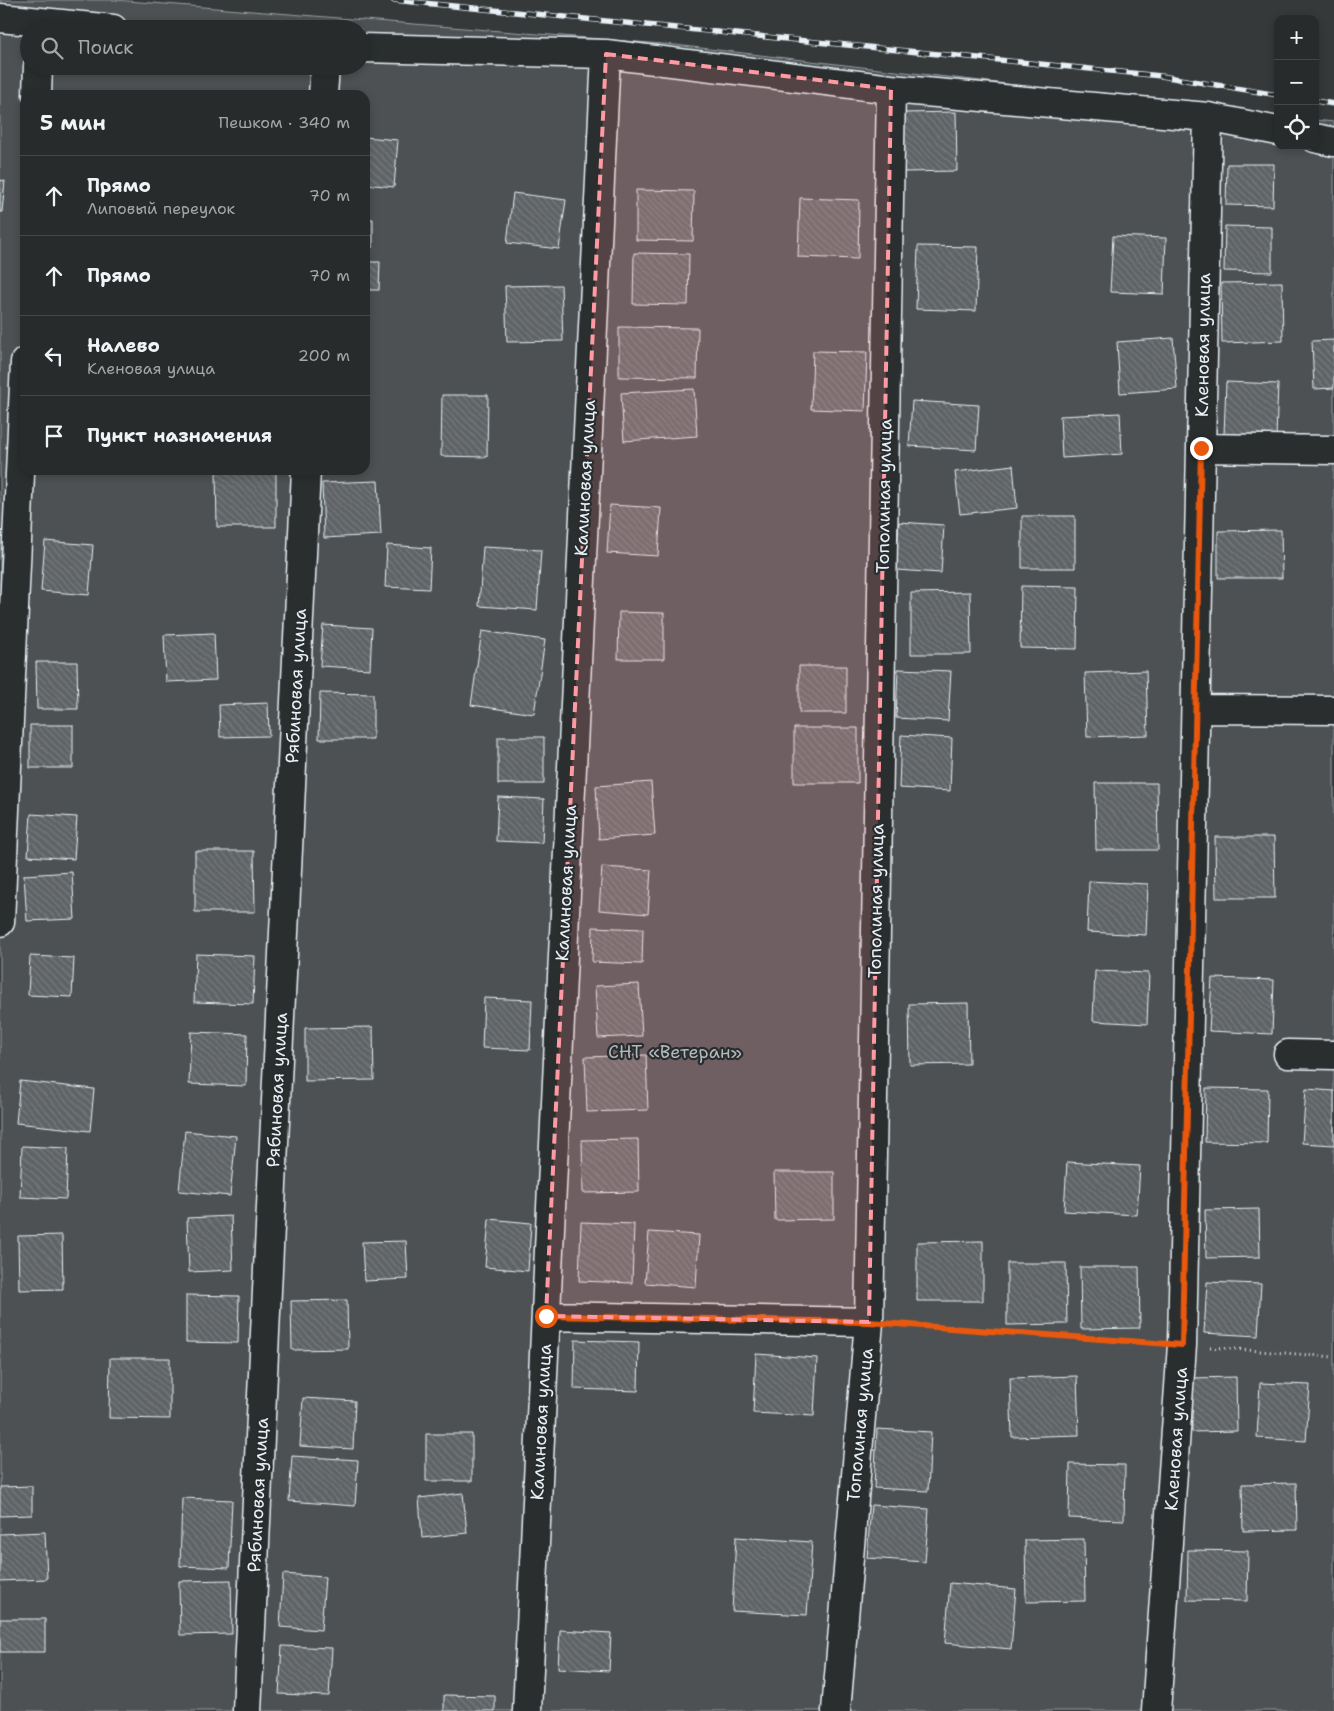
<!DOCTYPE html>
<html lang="ru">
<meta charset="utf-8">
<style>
body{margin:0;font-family:"Shantell Sans",sans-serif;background:#303334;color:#f1f3f6}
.controls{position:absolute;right:15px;top:15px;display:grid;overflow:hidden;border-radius:10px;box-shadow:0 2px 8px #0003}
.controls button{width:45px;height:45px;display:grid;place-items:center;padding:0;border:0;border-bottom:1px solid #444748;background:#282b2c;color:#f1f3f6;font:25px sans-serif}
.stop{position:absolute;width:15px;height:15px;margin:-11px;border:4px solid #ea580c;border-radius:50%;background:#fff}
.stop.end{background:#ea580c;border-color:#fff;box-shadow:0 1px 5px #0008}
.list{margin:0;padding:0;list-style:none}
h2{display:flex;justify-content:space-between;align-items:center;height:65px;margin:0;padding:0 20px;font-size:21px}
h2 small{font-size:16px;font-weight:400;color:#a5a7a9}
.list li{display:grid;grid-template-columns:32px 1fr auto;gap:15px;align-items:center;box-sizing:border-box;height:80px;padding:0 20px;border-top:1px solid #444748}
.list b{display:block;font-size:19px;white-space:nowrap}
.list p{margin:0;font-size:16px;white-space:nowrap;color:#a5a7a9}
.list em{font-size:16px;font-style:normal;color:#a5a7a9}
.icon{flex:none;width:28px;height:28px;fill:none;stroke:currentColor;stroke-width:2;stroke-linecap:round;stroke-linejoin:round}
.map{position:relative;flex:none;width:1334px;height:1711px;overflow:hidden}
.search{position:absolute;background:#282b2c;box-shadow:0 2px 8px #0003;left:20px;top:20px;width:350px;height:55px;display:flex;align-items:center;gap:12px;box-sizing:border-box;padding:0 18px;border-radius:28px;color:#a5a7a9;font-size:19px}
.panel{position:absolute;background:#282b2c;box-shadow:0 2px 8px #0003;left:20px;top:90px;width:350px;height:385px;border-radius:15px}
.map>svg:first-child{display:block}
.garden{fill:#4d5152;stroke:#9aa1a5;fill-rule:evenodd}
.building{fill:url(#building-back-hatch);stroke:#e8f1f8}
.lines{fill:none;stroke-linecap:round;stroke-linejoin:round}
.minor-casing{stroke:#e8f1f8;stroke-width:31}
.path{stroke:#e8f1f8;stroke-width:3;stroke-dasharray:1 4;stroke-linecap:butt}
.minor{stroke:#2a2d2e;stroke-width:28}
.rail-casing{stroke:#e8f1f8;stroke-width:5.5}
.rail{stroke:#2a2d2e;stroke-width:4;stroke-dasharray:11;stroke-linecap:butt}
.route{stroke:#ea580c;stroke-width:6}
.marked{fill:#ff9aa2;fill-opacity:0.2;stroke:#ff9aa2;stroke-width:4;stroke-dasharray:10 6;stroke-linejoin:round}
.labels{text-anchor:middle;stroke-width:4.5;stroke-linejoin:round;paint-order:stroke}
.street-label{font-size:18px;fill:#e8f1f8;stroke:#2a2d2e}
.park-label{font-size:18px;fill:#b2b9be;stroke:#2a2d2e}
</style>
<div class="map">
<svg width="1334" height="1711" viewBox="0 0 1334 1711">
<defs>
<pattern id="building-back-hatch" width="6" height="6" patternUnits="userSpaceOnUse" patternTransform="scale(1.25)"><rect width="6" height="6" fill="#5f6365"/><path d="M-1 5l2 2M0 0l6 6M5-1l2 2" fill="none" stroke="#767a7c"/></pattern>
</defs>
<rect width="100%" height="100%" fill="#35393a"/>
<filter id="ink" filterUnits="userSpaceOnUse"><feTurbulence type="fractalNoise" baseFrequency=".02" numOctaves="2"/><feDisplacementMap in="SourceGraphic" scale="10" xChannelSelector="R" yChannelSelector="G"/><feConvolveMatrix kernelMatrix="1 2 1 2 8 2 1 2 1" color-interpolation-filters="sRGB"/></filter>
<g filter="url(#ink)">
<path class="garden" d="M0,0H115L675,45L1278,116V146H1315V120L1334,122V1711H0ZM29,29H361V66H29ZM25,95H365V470H25Z"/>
<path class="building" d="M956,112L957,171L904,172L903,113Z
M365,137L398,140L394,187L365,184Z
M1227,164H1274L1273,206L1226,205Z
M0,180L5,181L2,212H0Z
M636,190L694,191L693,241L636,240Z
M513,193L566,200L559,249L507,243Z
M800,198L859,200L858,259L798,257Z
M365,219H373V247H365Z
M1225,226L1272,227V272L1224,271Z
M1113,236L1166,238L1164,294L1110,292Z
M918,246L978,247L976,311L916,309Z
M634,253L689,254L688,305L633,304Z
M365,262H380L379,290H365Z
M1282,282L1283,341L1222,343L1221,283Z
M561,285L563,341L507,342L505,286Z
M619,327L698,328L697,378L619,377Z
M1173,338L1177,389L1120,393L1117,342Z
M1334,340V388L1314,389L1312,341Z
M813,351L867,352L865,411L811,409Z
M1226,382L1278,384L1276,437L1224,435Z
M694,389L697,436L624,441L621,393Z
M442,395H488L487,457L441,456Z
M912,401L979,405L976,450L909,446Z
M1120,413L1122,454L1062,458L1060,416Z
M1013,465L1017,508L960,514L955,472Z
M216,470H276V527H217Z
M378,481L381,535L324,538L322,483Z
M610,505L661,508L658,556L607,553Z
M1022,516H1075V568H1022Z
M899,522L944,525L941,573L896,570Z
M1281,530L1282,578H1218V531Z
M45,541L93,545L89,595L41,591Z
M387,545L431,548L429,589L385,587Z
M483,547L541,550L537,610L479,606Z
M1021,586L1078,587L1077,649L1020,648Z
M970,592L971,654H911V593Z
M619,612L664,613V659H618Z
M323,625L372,628L370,669L320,666Z
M482,631L545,640L534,714L471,705Z
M214,633L216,680L166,682L164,635Z
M36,662H77L78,709H37Z
M799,666H846V713H799Z
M898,669L951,671L948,721L896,718Z
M1146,671L1148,735L1087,737L1085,673Z
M320,693L373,694V739H319Z
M268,703L269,736L220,737L219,705Z
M30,725H73V768H30Z
M794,728H858V783H794Z
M901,735L952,738L950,791L899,788Z
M498,737H544V784H498Z
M651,782L655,835L599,839L596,786Z
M1095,783H1157L1158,850H1096Z
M498,797L544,799L542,843L496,841Z
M31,814L77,817L74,859L28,856Z
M1215,837H1274L1275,898H1216Z
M195,851H254L255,912H195Z
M602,867L651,870L648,914L599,910Z
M72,872L75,919L27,921L24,875Z
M1089,881L1148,884L1146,935L1087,932Z
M593,927L643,929L642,964L592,962Z
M196,954L255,956L253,1004L194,1002Z
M30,956L74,958L72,997L28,995Z
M1095,971L1149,973L1147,1024L1093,1021Z
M1212,978L1274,980L1272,1034L1209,1031Z
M639,984L642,1036L598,1038L595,986Z
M484,998L532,1000L530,1050L482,1048Z
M968,1003L969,1064L910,1065L909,1004Z
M373,1027L374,1080L305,1081V1028Z
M191,1032L247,1034L246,1086L189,1084Z
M646,1055L648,1110L587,1112L585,1057Z
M20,1081L94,1089L90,1131L16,1123Z
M1206,1088L1268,1089L1267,1143L1205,1142Z
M1306,1089L1334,1091V1145L1302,1143Z
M185,1131L236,1136L230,1196L179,1191Z
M638,1139L639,1192L583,1193L582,1140Z
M22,1146L68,1148L66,1199L20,1197Z
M1067,1162L1140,1166L1137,1215L1064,1211Z
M774,1172H834V1219L775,1220Z
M1259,1209L1260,1257L1206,1258L1205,1210Z
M231,1216L233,1270L189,1272L187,1218Z
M489,1219L531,1223L528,1271L485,1267Z
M581,1222L634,1224L632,1283L579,1281Z
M649,1232L699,1235L696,1287L645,1283Z
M62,1235L63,1289L19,1290L18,1236Z
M406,1241L408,1279L364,1281L362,1242Z
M983,1241V1301H917V1242Z
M1007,1263H1066L1067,1324L1007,1325Z
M1080,1267H1139L1140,1328L1081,1329Z
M1207,1282L1261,1284L1258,1336L1204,1333Z
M186,1295L239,1296L238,1343L186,1342Z
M347,1300L348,1349L292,1350L291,1301Z
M575,1340L639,1342L638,1391L574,1389Z
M756,1354L817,1358L814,1416L753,1413Z
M110,1358H170V1419L109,1418Z
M1077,1376L1079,1435L1012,1437L1010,1378Z
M1236,1377L1237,1431L1192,1432L1191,1378Z
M1260,1383L1310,1385L1306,1441L1257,1438Z
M303,1398L355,1401L353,1449L300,1446Z
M877,1429L931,1432L928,1491L874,1488Z
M426,1434H472V1481H426Z
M292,1456L358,1460L355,1506L289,1501Z
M1070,1464L1125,1465L1124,1520L1069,1518Z
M1296,1483L1297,1530L1243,1531L1242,1484Z
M32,1486V1515L0,1516V1487Z
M463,1493L467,1533L422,1538L419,1498Z
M182,1498L232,1500L229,1568L180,1566Z
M871,1505L929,1509L925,1562L867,1558Z
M45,1532L47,1579L0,1581V1534Z
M736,1537L812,1542L807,1615L732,1611Z
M1084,1539L1085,1601L1026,1602L1025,1540Z
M1188,1550L1248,1551L1247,1601L1187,1600Z
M283,1574L325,1577L321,1630L280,1627Z
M231,1580L232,1634L180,1635L179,1581Z
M950,1583L1016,1589L1011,1649L945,1643Z
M0,1619H45V1652H0Z
M560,1630L611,1633L609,1671L558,1668Z
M282,1646L332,1648L329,1696L279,1694Z
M444,1695L495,1696V1711H444Z"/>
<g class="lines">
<g class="minor-casing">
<path id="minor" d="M0,18L113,29
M361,48L606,54L891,89L1208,117L1278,131
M37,95L38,66
M323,95L325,66
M1315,138L1334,142
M1201,448L1334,450
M1196,709L1334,710
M0,922L25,362
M1288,1054L1334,1055
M546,1316L869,1322
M247,1711L306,470
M527,1711L606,54
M836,1711L869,1322L891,89
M1156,1711L1182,1345L1208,117"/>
</g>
<path class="path" d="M898,1324L1154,1343
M1210,1347L1334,1357"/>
<use href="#minor" class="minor"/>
<g class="rail-casing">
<path id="rail" d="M393,0L1161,76L1278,95
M1315,101L1334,104"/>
</g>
<use href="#rail" class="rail"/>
</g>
</g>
<g class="lines" filter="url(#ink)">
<path class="route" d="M546,1316L869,1322L1182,1345L1201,448"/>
</g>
<path class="marked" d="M606,54L891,89L869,1322L546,1316Z"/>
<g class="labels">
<g class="street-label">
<text transform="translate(1203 345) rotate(-89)" y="6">Кленовая улица</text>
<text transform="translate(585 478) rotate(-87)" y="6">Калиновая улица</text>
<text transform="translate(884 496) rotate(-89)" y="6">Тополиная улица</text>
<text transform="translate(296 686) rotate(-87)" y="6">Рябиновая улица</text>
<text transform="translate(566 883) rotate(-87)" y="6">Калиновая улица</text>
<text transform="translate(876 901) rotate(-89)" y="6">Тополиная улица</text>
<text transform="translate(277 1090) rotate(-87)" y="6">Рябиновая улица</text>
<text transform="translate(541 1422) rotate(-87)" y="6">Калиновая улица</text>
<text transform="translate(860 1425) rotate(-85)" y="6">Тополиная улица</text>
<text transform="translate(1176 1439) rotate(-86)" y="6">Кленовая улица</text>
<text transform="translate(258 1495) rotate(-87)" y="6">Рябиновая улица</text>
</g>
<g class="park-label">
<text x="675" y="1058">СНТ «Ветеран»</text>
</g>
</g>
</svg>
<div class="controls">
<button>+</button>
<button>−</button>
<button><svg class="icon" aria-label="locate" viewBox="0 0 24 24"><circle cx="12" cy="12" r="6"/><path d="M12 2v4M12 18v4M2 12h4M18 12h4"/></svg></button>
</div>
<div class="stop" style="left:546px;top:1316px"></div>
<div class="stop end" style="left:1201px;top:448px"></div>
<div class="search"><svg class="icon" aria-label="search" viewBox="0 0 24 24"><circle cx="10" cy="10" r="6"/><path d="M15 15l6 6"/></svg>Поиск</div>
<section class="panel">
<h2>5 мин<small>Пешком · 340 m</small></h2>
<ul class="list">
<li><svg class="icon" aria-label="ahead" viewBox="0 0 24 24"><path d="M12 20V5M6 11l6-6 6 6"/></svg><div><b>Прямо</b><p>Липовый переулок</p></div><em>70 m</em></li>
<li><svg class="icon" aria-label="ahead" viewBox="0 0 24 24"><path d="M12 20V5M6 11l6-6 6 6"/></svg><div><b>Прямо</b></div><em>70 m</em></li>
<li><svg class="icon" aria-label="left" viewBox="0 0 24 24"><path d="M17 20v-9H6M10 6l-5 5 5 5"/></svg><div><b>Налево</b><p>Кленовая улица</p></div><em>200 m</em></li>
<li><svg class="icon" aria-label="arrive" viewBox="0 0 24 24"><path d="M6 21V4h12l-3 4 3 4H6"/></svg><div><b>Пункт назначения</b></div></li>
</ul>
</section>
</div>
